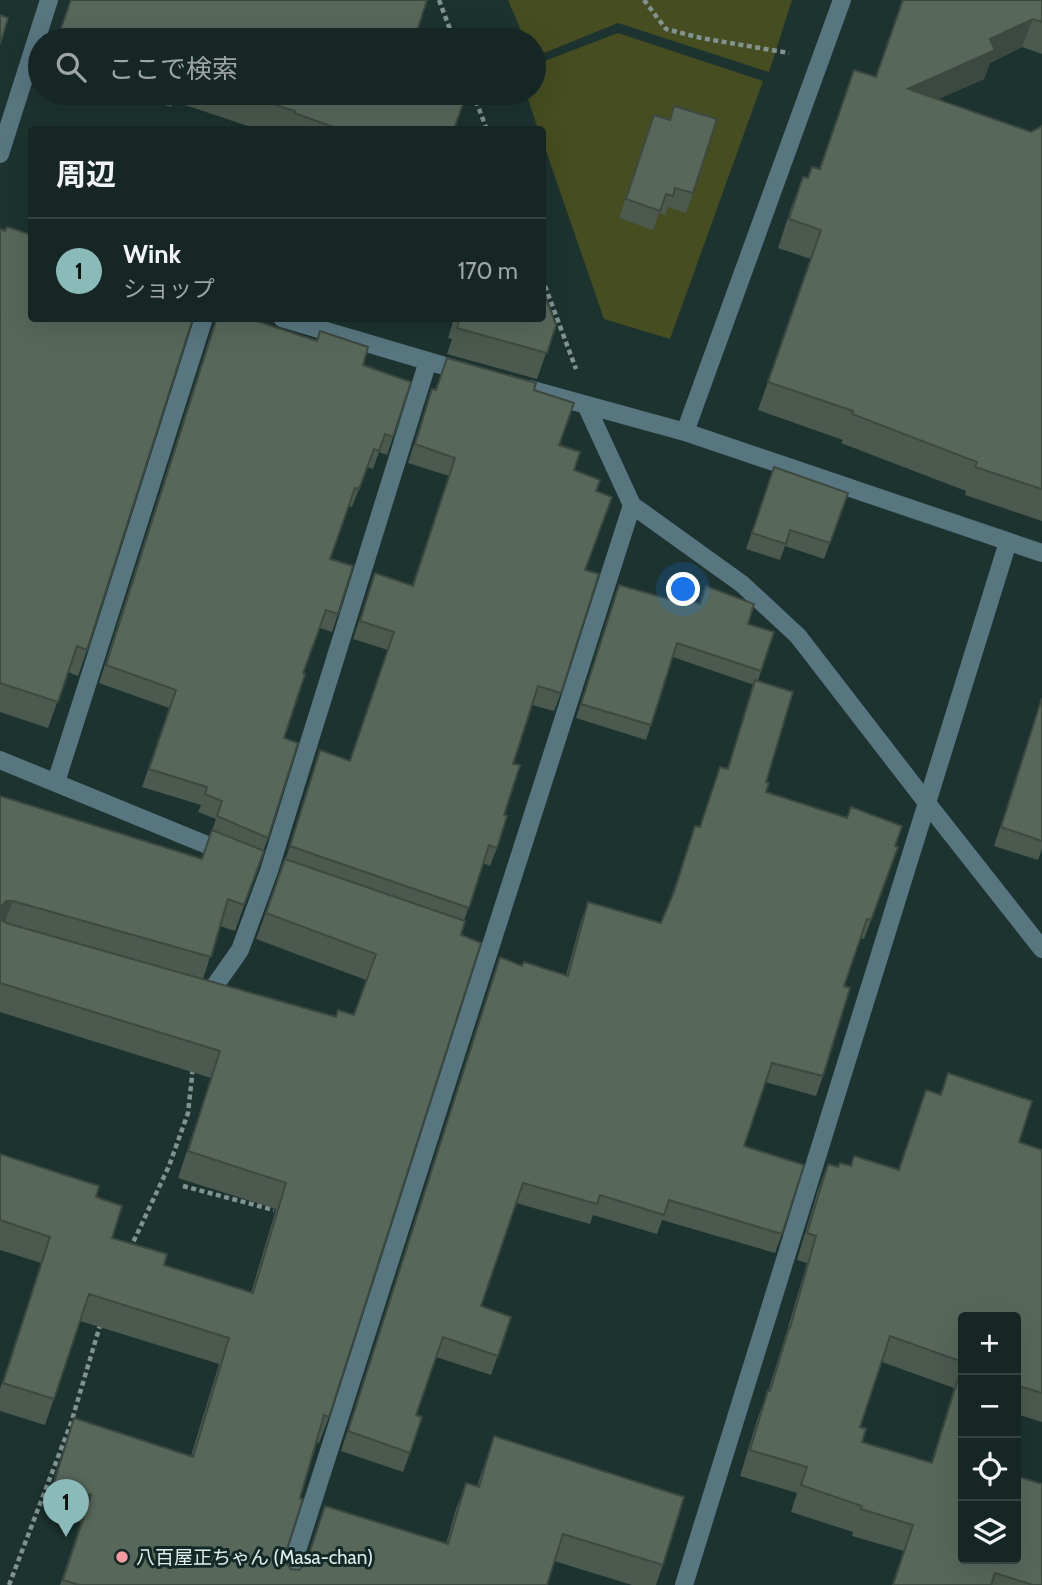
<!DOCTYPE html>
<html lang="ja">
<meta charset="utf-8">
<style>
body{margin:0;font-family:Cabin,"Noto Sans JP",sans-serif;background:#1e2e2c;color:#f1f3f6}
.controls{position:absolute;right:21px;bottom:21px;display:grid;overflow:hidden;border-radius:7px;box-shadow:0 7px 28px #0002}
.controls button{width:63px;height:63px;display:grid;place-items:center;padding:0;border:0;border-bottom:2px solid #344341;background:#152624;color:#f1f3f6;font:35px sans-serif}
.you{position:absolute;left:684px;top:590px;width:24px;height:24px;margin:-18px;border:5px solid #fff;border-radius:50%;background:#1a73e8;box-shadow:0 0 0 10px #1a73e833}
.badge{display:grid;place-items:center;width:46px;height:46px;border-radius:50%;background:#8bbbb9;color:#111;font-size:23px;font-weight:700}
.pin{position:absolute;translate:-50% -58px;filter:drop-shadow(0 2px 4px #0008)}
.pin::after{content:'';position:absolute;top:37px;width:24px;height:21px;background:inherit;clip-path:polygon(0 0,100% 0,50% 100%)}
.list{margin:0;padding:0;list-style:none}
h2{display:flex;justify-content:space-between;align-items:center;height:91px;margin:0;padding:0 28px;font-size:30px}
h2 small{font-size:23px;font-weight:400;color:#9da5a6}
.list li{display:grid;grid-template-columns:46px 1fr auto;gap:21px;align-items:center;box-sizing:border-box;height:105px;padding:0 28px;border-top:2px solid #344341}
.list b{display:block;font-size:26px;white-space:nowrap}
.list p{margin:0;font-size:23px;white-space:nowrap;color:#9da5a6}
.list em{font-size:23px;font-style:normal;color:#9da5a6}
.icon{flex:none;width:38px;height:38px;fill:none;stroke:currentColor;stroke-width:2;stroke-linecap:round;stroke-linejoin:round}
.map{position:relative;flex:none;width:1042px;height:1585px;overflow:hidden}
.search{position:absolute;background:#152624;box-shadow:0 7px 28px #0002;left:28px;top:28px;width:518px;height:77px;display:flex;align-items:center;gap:18px;box-sizing:border-box;padding:0 24px;border-radius:38px;color:#9da5a6;font-size:26px}
.panel{position:absolute;background:#152624;box-shadow:0 7px 28px #0002;left:28px;top:126px;width:518px;height:196px;border-radius:7px}
.map>svg:first-child{display:block}
.green{fill:#464d20}
.lines{fill:none;stroke-linecap:round;stroke-linejoin:round}
.path{stroke:#819390;stroke-width:4.5;stroke-dasharray:5 3.5;stroke-linecap:butt}
.minor{stroke:#587680;stroke-width:18}
.wall{fill:#4b594e;fill-rule:evenodd}
.shaded-wall{fill:#3d4940}
.building{fill:#57685b;stroke:#3d4940;stroke-width:2;fill-rule:evenodd}
.poi-dot{fill:#f49aa0;stroke:#122926;stroke-width:2.5}
.labels{text-anchor:middle;stroke-width:6;stroke-linejoin:round;paint-order:stroke}
.poi-label{font-size:19px;fill:#dfecea;stroke:#122926;text-anchor:start}
</style>
<div class="map">
<svg width="1042" height="1585" viewBox="0 0 1042 1585">
<rect width="100%" height="100%" fill="#1c3330"/>
<path class="green" d="M508,0H792L769,72L618,23L534,57V40H525Z
M618,33L763,81L670,339L604,319L543,142L542,130L538,129L526,93H534V65Z"/>
<g class="lines">
<path class="path" d="M439,0L454,40
M644,0L666,29L701,38L789,53
M473,93L487,130
M542,278L576,369
M183,1186L274,1210
M130,1249L169,1166L188,1113L193,1067
M9,1585L71,1423L101,1322"/>
<path class="minor" d="M0,154L49,0
M282,318L465,372
M529,389L685,432L1042,553
M586,405L632,505L742,584L798,636L927,803L1042,949
M685,432L842,0
M0,760L229,854
M56,782L204,318
M200,995L207,997L240,950L269,871L428,361
M286,1585L632,505
M684,1585L1008,542"/>
</g>
<path class="wall" d="M902,0H1042V54L1022,47L990,63L984,79L938,99L1031,132L1042,126V521L965,495L966,491L841,443L843,440L758,410L811,259L778,248L792,205L803,177L808,178L819,169L854,70L876,77Z
M124,93H467L455,126L467,130H260L173,101L171,107Z
M654,115L693,193L686,213L668,207L665,215L659,213L653,230L619,218Z
M0,229L87,650L78,676L68,672L48,728L0,712Z
M216,318L363,365L393,437L387,455L379,452L373,469L367,467L352,507L349,506L330,559L338,614L332,632L320,628L303,673L284,738L268,838L235,931L220,926L203,979L335,1017L354,1015L366,980L256,939L284,864L320,750L350,761L388,650L353,639L375,573L412,586L449,476L408,463L432,389L435,390H534L559,445L574,470L596,491L585,570L561,693L554,711L532,705L513,764L504,815L497,848L490,866L483,863L464,921L329,1417L319,1443L316,1442L300,1498L285,1555V1562L291,1569L299,1570L305,1564L325,1506L446,1544L456,1509L466,1483L477,1486L494,1436L663,1565L656,1585H632L554,1561L547,1585H60L81,1522L44,1510L74,1418L191,1456L219,1364L80,1321L45,1425L0,1411V1389L41,1263L0,1250V1154L96,1197L112,1238L164,1265L251,1293L276,1209L178,1178L211,1078L0,1012V796L202,859L216,819L198,812L201,805L142,787L169,708L99,683Z
M454,318H542L556,325L537,379L447,354L452,339L448,338Z
M774,467L848,493L824,559L785,546L780,560L746,549Z
M619,585L748,624L761,671L758,681L766,792L895,846L871,920L864,939L861,938L844,986L823,1076L816,1096L765,1082L744,1146L782,1234L775,1253L662,1220L657,1234L593,1215L590,1224L516,1203L481,1306L511,1317L491,1375L436,1357L416,1415L410,1453L403,1472L341,1451L500,957L522,966L566,975L581,921L588,902L661,923L670,900L695,826L700,827L720,767L727,769L754,685L673,657L646,740L576,718Z
M1042,697V849L1038,860L994,846Z
M948,1073L1019,1142L1042,1150V1422L1016,1414V1317L963,1559L1042,1585H892L904,1551L852,1536L853,1532L791,1512L797,1493L740,1476L758,1417L768,1391L786,1334L807,1263L797,1260L818,1190L828,1164L838,1167L851,1166L898,1170L926,1090L940,1094ZM882,1362L954,1388L931,1463L862,1442L860,1427Z"/>
<path class="shaded-wall" d="M1033,19L1022,47L990,63L984,79L898,117L908,89L990,39Z
M6,901H13L3,927H0V907Z"/>
<path class="building" d="M71,0H427L414,40H57Z
M903,0H1042V22L1033,19L990,39L995,50L908,89L1031,132L1042,126V489L975,467L977,462L852,414L853,411L768,382L821,230L789,219L803,177L808,178L812,167L820,169L854,70L876,77Z
M0,15L8,18L0,44Z
M237,93H467L455,126L467,130H342L294,113L295,111Z
M674,106L717,119L693,193L675,188L673,196L666,194L660,211L626,199L654,115L670,120Z
M7,227L32,235V318H193L87,650L77,646L58,702L0,683V229L5,231Z
M542,288L556,325L547,353L457,328L460,318H542Z
M217,318H247L317,341L320,331L368,347L363,365L411,382L393,437L385,434L379,451L374,449L359,489L355,488L330,559L353,566L338,614L326,610L303,673L305,674L284,738L298,743L268,838L217,816L222,801L205,794L207,787L149,769L176,690L106,665Z
M447,358L536,383L534,390L574,403L559,445L580,452L574,470L600,480L596,491L612,497L585,570L599,574L561,693L538,686L513,764L520,765L504,815L507,816L497,848L489,845L469,908L290,846L320,750L350,761L394,632L360,621L375,573L413,586L455,458L415,444L432,389L436,390Z
M774,467L848,493L830,543L790,530L786,544L752,533Z
M619,585L668,599L669,594L700,604L706,586L754,604L748,624L774,632L761,671L677,643L651,725L581,704Z
M755,680L793,692L766,782L769,783L766,792L847,818L851,807L902,826L895,846L898,847L871,920L867,919L844,986L850,988L823,1076L772,1063L744,1146L804,1165L782,1234L669,1200L664,1215L600,1195L597,1204L523,1183L481,1306L511,1317L498,1356L443,1337L416,1415L422,1417L410,1453L348,1431L500,957L522,966L524,962L568,976L588,902L661,923L674,892L695,826L700,827L720,767L728,769Z
M1042,698V841L1001,827Z
M0,796L202,859L212,830L264,851L244,905L228,899L211,957L13,901H6L0,907Z
M285,859L465,921L461,935L481,943L329,1417L324,1415L300,1498L303,1499L285,1555V1562L291,1569L299,1570L306,1563L325,1506L448,1544L466,1483L479,1487L494,1436L684,1497L663,1565L563,1534L547,1585H79L63,1580L91,1495L54,1483L74,1418L193,1457L229,1338L89,1294L54,1399L3,1383L50,1237L0,1220V1154L99,1186L96,1197L122,1206L112,1238L167,1254L164,1265L253,1293L286,1183L188,1151L220,1051L0,983V917L2,920L6,923L336,1017L338,1010L354,1015L376,954L266,913Z
M948,1073L1032,1101L1019,1142L1042,1150V1393L1016,1385V1317H963V1559H1016V1476L1042,1484V1585H1033L995,1573L991,1585H893L913,1525L861,1509L862,1506L801,1485L807,1467L750,1450L768,1390L770,1391L789,1328H790L816,1236L807,1233L828,1164L838,1167L840,1163L851,1166L854,1156L899,1170L926,1090L941,1095ZM890,1336L963,1362L932,1463L862,1442L866,1429L860,1427Z"/>
<circle class="poi-dot" cx="122" cy="1557" r="7"/>
<g class="labels">
<g class="poi-label">
<text x="136" y="1564">八百屋正ちゃん (Masa-chan)</text>
</g>
</g>
</svg>
<div class="controls">
<button>+</button>
<button>−</button>
<button><svg class="icon" aria-label="locate" viewBox="0 0 24 24"><circle cx="12" cy="12" r="6"/><path d="M12 2v4M12 18v4M2 12h4M18 12h4"/></svg></button>
<button><svg class="icon" aria-label="layers" viewBox="0 0 24 24"><path d="M12 4l9 5-9 5-9-5zM3 14l9 5 9-5"/></svg></button>
</div>
<div class="you"></div>
<div class="pin badge" style="left:66px;top:1537px">1</div>
<div class="search"><svg class="icon" aria-label="search" viewBox="0 0 24 24"><circle cx="10" cy="10" r="6"/><path d="M15 15l6 6"/></svg>ここで検索</div>
<section class="panel">
<h2>周辺<small></small></h2>
<ul class="list">
<li><span class="badge">1</span><div><b>Wink</b><p>ショップ</p></div><em>170 m</em></li>
</ul>
</section>
</div>
